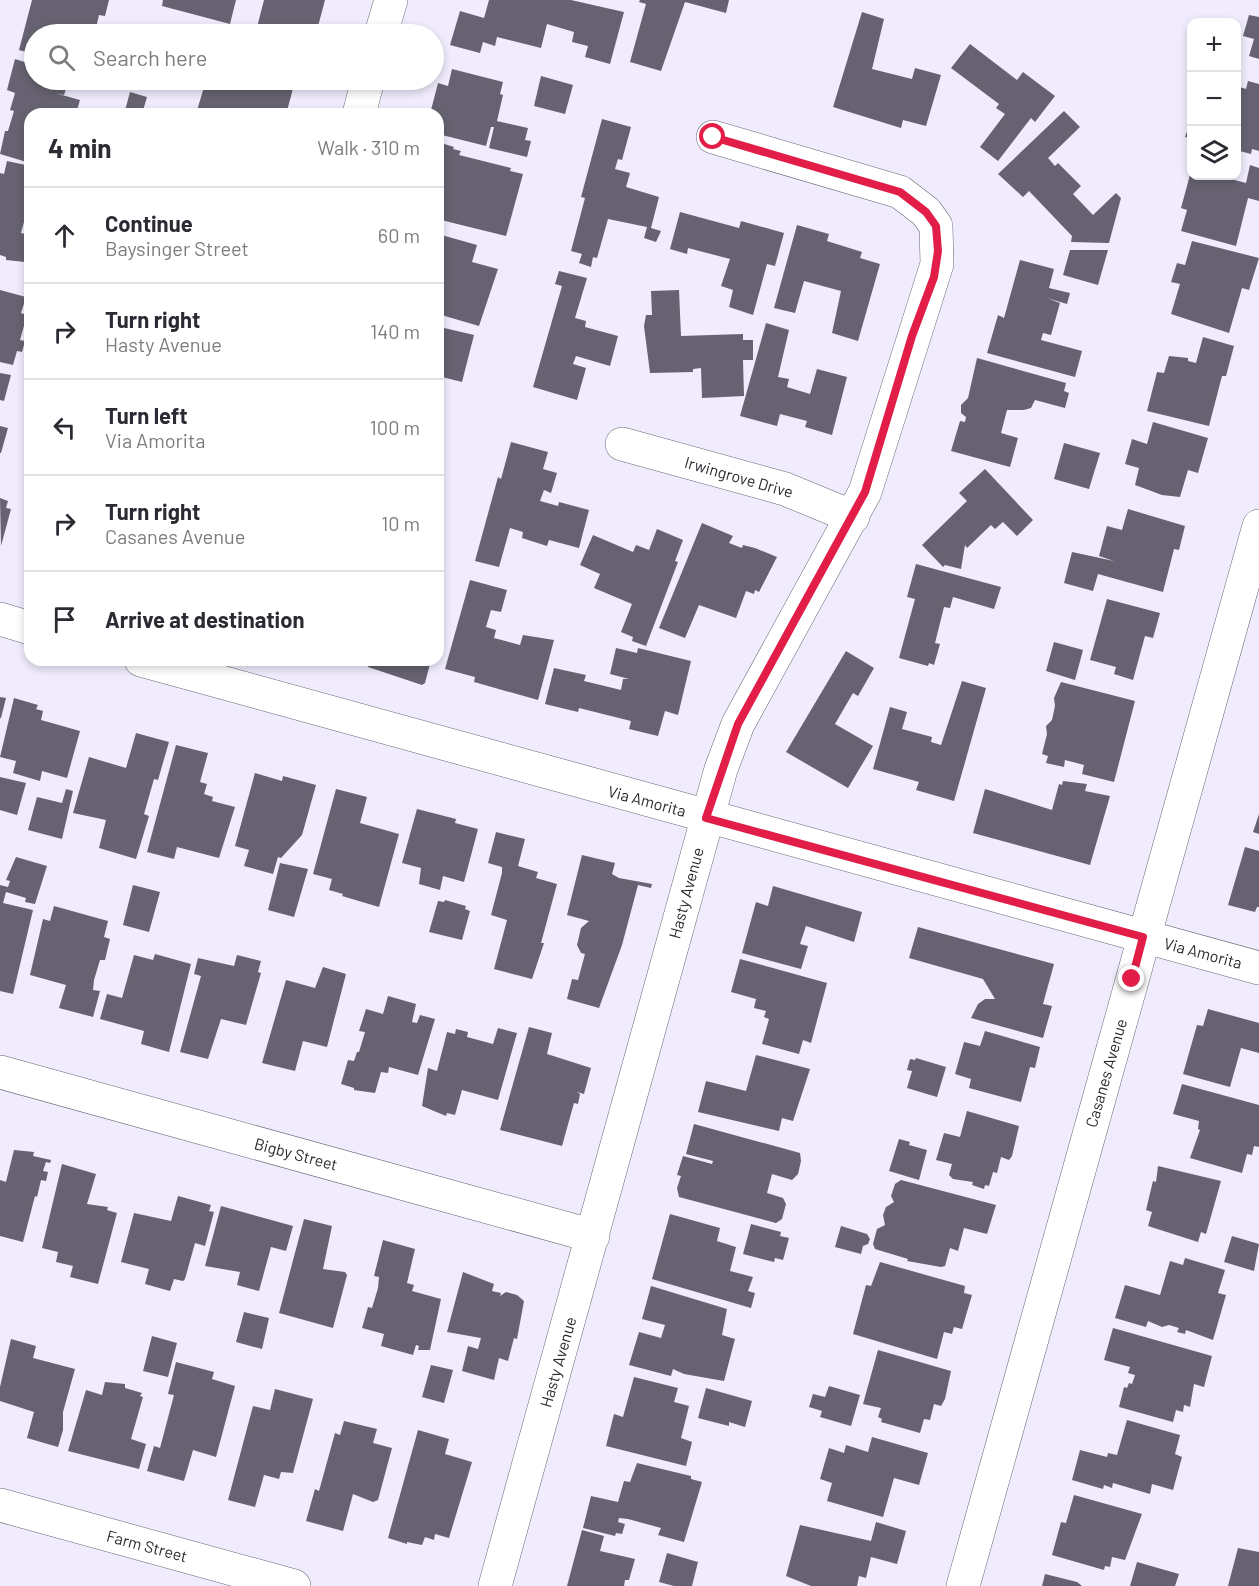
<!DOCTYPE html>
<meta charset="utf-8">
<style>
body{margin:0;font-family:Barlow,sans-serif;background:#f7f7f7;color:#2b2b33}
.controls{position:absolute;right:18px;top:18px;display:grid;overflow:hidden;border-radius:12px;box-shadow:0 3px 9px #0003}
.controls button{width:54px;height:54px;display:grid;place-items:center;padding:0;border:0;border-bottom:2px solid #e1e1e2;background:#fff;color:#2b2b33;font:30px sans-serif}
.stop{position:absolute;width:18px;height:18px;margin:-14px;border:4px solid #e11d48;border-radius:50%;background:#fff}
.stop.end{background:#e11d48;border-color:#fff;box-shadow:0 2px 6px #0008}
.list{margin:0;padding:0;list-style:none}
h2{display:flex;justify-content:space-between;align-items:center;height:78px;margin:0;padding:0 24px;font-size:26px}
h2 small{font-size:20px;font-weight:400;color:#7c7c81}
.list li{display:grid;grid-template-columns:39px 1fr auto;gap:18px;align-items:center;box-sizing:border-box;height:96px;padding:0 24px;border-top:2px solid #e1e1e2}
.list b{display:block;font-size:22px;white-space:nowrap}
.list p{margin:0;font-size:20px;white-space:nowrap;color:#7c7c81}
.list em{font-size:20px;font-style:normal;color:#7c7c81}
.icon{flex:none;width:33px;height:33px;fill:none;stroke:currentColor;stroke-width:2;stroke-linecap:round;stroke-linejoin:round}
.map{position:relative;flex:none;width:1259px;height:1586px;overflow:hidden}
.search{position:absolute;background:#fff;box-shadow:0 3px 9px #0003;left:24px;top:24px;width:420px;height:66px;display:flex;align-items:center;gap:15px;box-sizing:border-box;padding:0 21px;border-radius:33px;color:#7c7c81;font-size:22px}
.panel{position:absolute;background:#fff;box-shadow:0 3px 9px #0003;left:24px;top:108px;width:420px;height:558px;border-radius:18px}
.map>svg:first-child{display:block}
.building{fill:#676271}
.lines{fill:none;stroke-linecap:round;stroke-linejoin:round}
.minor-casing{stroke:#696574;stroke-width:34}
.minor{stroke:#fff;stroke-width:33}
.route{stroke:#e11d48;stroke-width:8}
.labels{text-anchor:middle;stroke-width:6;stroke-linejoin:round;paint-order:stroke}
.street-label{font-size:16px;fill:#2a282e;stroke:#fff}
</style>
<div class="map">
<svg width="1259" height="1586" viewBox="0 0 1259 1586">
<rect width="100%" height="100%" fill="#f1ecfd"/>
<path class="building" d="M32,0H109L105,16L99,15L95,32L86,30L85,34H34V54L19,50Z
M163,0H236L230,24L162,6Z
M264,0H325L316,34H270L256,31Z
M489,0H571L624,12L610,64L585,57L588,46L572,42L574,32L547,24L541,48L497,37L495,46L483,42L480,53L450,45L460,11L484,18Z
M640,0H729L726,13L685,2L661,71L630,62L646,4L639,2Z
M862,12L884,19L872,69L912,79L915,68L941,75L926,126L903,120L901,128L833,107Z
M1249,15L1259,17V59L1249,56L1254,39L1243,36Z
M194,24L226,34H191Z
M970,44L1017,80L1023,72L1055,96L1035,122L1031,118L998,161L980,147L1005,114L996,108L999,104L951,68Z
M15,59L34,65V80H69L64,95L55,93L80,100L76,114H30V163L0,154L5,131H8L14,111L10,110L15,93L7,90Z
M452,69L503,82L500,94L503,95L497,121L528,128L525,140L531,141L527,157L489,148L494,127H491L486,146L438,134V114H430L438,83L448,86Z
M541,76L573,85L565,114L534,106Z
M98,80H117L115,86Z
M206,80H290L295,81L287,111L280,108L278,114H196Z
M1248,81L1259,84V151L1252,149L1251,154L1236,150V91L1240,87L1246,89Z
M130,92L147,97L142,114H124Z
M1064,111L1080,127L1048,158L1055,166L1058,163L1081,186L1073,194L1093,215L1116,193L1121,198L1109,243L1071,242L1072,236L1029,191L1023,197L998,174Z
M1192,117V138L1185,137Z
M602,119L631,127L622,160L618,159L615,169L630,173L626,187L659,197L651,228L661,231L656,242L644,238L647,227L608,219L597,258L593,257L591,267L579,263L582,254L571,251L585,198L581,197Z
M438,142L454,147L453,149L461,151L459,155L511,168L510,171L523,174L506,236L441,220L438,222L441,205L438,204Z
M7,161L30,166V200L21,233L30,235L25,262L6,260V257L0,255V173L4,174Z
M1250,165L1259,168V201L1248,198L1236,246L1181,231L1187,210L1181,208L1191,171L1192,176H1219L1246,183Z
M680,212L739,228L741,221L784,233L775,266L767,264L753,315L729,307L733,290L721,286L730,259L688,248L687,254L670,249Z
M797,225L829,234L827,241L862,252L860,258L880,264L858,341L832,333L841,291L804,281L795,313L774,308Z
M438,234L477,245L472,262L498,269L479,326L438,314Z
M1192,241L1259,258L1249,290L1242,288L1229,333L1171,314L1180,284L1171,282L1177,263L1185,265Z
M1070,250H1108L1098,285L1063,275Z
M1020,260L1054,269L1049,288L1070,293L1067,304L1047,298L1060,303L1051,335L1043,333L1041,340L1082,351L1075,377L987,353L998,315L1004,318Z
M559,271L587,278L575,318L586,321L585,327L618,336L610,366L576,356L573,364L586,368L577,400L533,387L562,286L555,284Z
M0,290L26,297L21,313L27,315L20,340L25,341L22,352L17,351L13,365L0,362Z
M679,290L681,336L743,334V340H753V360H743L744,396L702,398L701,368L693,369V372L650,373L644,326L646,315H652L651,291Z
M766,323L789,330L778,377L789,379L787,387L810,394L817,369L847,377L832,435L805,427L807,421L780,414L777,426L740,416Z
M440,327L474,335L462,382L438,376V328Z
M1203,337L1234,346L1226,376H1222L1209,426L1147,411L1157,372L1164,373L1169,356L1188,358V361L1196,363Z
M977,358L1066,383L1064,391L1069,393L1065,408L1035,400L1031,408L1024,410H1007L1001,433L1018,438L1010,467L951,451L960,421L965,422L966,417L961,413V405L968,398Z
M0,373L11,375L4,401L0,400Z
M1153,422L1208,438L1198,473L1188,470L1180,497L1162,495L1135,485L1139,468L1125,464L1132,439L1147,444Z
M0,426L8,428L1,453H0Z
M511,442L548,452L543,469L557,473L551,493L544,490L540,501L558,506L559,502L589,510L579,548L549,540L547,546L522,538L523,532L510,528L499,567L475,561L498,477L501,479Z
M1064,443L1100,453L1089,489L1054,479Z
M985,469L1033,520L1017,536L1003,522L995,529L991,525L967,548L965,545L961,569L945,565L943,567L922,545L967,501L959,493Z
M0,498L8,501L6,508L11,509L1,546Z
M1128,509L1185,526L1179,550L1174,549L1163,592L1098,574L1093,591L1064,583L1072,552L1114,561L1099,556L1107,526L1122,530Z
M702,523L733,536L729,543L742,548L743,545L755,548L777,557L759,592L755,590L754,594L746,591L736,618L699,605L685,638L659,628Z
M657,529L683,540L675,561L678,562L646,646L632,641L633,637L621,632L632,604L594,588L600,574L580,565L593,535L633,552L636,545L649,550Z
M916,564L1001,587L994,609L953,597L950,608L944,607L935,643L940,644L934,665L929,663L928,666L899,658L915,599L907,597Z
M470,580L507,590L501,612L491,610L486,627L496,630L494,638L520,645L523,635L554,640L538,700L474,682L475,677L445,669Z
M1107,599L1160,613L1153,638L1145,636L1133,680L1114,674L1116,667L1090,660Z
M1054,642L1083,650L1075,680L1046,671Z
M616,648L637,653L638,648L691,661L678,715L665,711L658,736L629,729L631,721L579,708L578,712L545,704L554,668L586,675L584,681L621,690L623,679H629L610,674Z
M846,651L874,668L858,696L853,693L835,724L873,746L848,788L786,752Z
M369,660H431L425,683L422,685L368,667Z
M962,681L986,688L954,801L916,790L919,782L873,769L890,707L907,712L902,729L932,737L931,742L941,745Z
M1061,682L1135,701L1114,782L1082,774L1084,765L1065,760L1064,767L1046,763L1048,756L1042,754L1047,734L1046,726L1052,720L1055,706L1054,698Z
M0,697L6,698L1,718H0Z
M14,698L38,705L36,709L43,711L41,720L80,731L67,778L42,771L40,781L13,773L16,761L0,757Z
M136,733L169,742L158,780L154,779L144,814L149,816L136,859L99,848L106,820L73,813L89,757L126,768Z
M176,745L208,753L200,782L207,784L204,794L213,797L212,801L235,807L219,858L177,847L174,859L147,852Z
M255,773L282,781L283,776L316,785L302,835L281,858L278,857L273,874L244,866L249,850L235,846Z
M0,777L26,783L17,815L0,810Z
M1063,781L1087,784L1085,791L1110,796L1090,865L973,833L985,789L1052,810L1059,784L1062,785Z
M66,789L73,791L62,839L28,830L37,797L62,803Z
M336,789L367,797L360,823L399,834L379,907L342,896L343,894L329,890L332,879L313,874Z
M417,809L456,819L455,823L478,829L464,882L443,876L440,890L419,884L421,868L402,863Z
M1259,814V834L1253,832Z
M496,832L525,839L518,866L538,872L536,878L557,884L541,943H544L532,979L494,969L507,920L491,915L502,873V867L488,863Z
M1245,847L1259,851V907H1257L1255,912L1228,905Z
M582,855L615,863L612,874L619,878L652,884L651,888L638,885L622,945L599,1008L567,999L572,979L578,980L585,954L581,953L577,945L581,928L589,921L567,915Z
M16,857L47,866L35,904L25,902L26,898L6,892L3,903L33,910L13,994L0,991V885L8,887L10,881L6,880Z
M280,863L308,869L294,917L268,910Z
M133,885L160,892L149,932L123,925Z
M773,886L862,912L854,942L806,926L800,944L808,946L801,969L742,953L756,902L768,906Z
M445,900L466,906L465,909L470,911L462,940L429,932L438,901L444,902Z
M54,906L108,921L104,937L110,939L105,960H100L94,980L93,990L100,991L93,1017L59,1008L66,985L30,975L43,919L50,921Z
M918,927L1054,964L1043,1004L1052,1006L1043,1038L971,1018L978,1004L985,999H995L983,979L909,958Z
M155,954L191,964L169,1052L141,1044L144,1031L100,1019L107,994L122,998L134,955L153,960Z
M237,955L261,961L258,972L261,973L246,1025L221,1019L208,1059L180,1052L201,976L194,974L198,958L234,966Z
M740,959L827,983L811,1043L803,1040L799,1054L762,1044L769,1019L764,1017L766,1011L754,1008L756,999L731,992Z
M323,967L346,974L327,1047L303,1041L295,1071L262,1063L286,980L315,988Z
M388,996L416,1004L412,1022L417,1023L420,1015L435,1019L418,1075L389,1067L388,1073L381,1072L375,1093L354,1090V1088L341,1084L348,1060L354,1061L357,1052H359L365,1032L359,1031L366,1009L383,1014Z
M1208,1009L1259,1023V1053L1241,1048L1230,1087L1183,1074L1197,1025L1203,1026Z
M529,1027L552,1033L547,1054L591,1068L584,1094L577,1092L580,1094L578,1104L574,1103L562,1146L500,1130Z
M498,1028L517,1033L498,1100L462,1090L455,1115L447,1113L446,1116L422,1106L428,1068L437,1071L447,1032L455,1034L456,1029L468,1032L467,1037L493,1044Z
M985,1031L1040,1047L1035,1068L1030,1067L1021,1102L969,1088L971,1079L955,1074L964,1042L980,1046Z
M756,1055L810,1069L793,1121L782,1118L779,1131L698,1112L706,1081L746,1091Z
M916,1058L946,1067L937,1097L907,1088L912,1071L907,1070L910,1059L915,1060Z
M1182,1084L1259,1105V1147L1254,1146L1252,1155L1247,1154L1242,1173L1190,1158L1200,1130L1198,1129L1199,1121L1173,1114Z
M967,1111L1019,1126L1012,1156L1009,1160L1001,1157L997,1173L993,1172L989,1186L985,1185L984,1189L972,1185L973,1182L953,1179L949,1175L952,1164L936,1160L944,1133L960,1137Z
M694,1124L800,1153L801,1161L798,1174L792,1180L772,1174L767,1193L783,1198L786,1204L782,1219L776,1223L679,1197L677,1188L681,1176L677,1175L683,1156L712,1164L713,1161L686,1154Z
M899,1139L910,1142L909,1145L927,1150L919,1180L889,1171Z
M14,1150L34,1152L33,1156L51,1160L50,1163L46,1162L43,1171L48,1172L46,1181L41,1180L37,1197L35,1196L23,1242L0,1236V1180L6,1182Z
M62,1164L96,1174L87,1204L108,1207L107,1210L117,1213L98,1284L70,1277L73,1266L56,1262L58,1252L42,1248Z
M1158,1166L1221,1181L1206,1234L1201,1232L1198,1242L1148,1226L1152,1212L1146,1210L1153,1181L1156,1182Z
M901,1180L996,1205L987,1234L964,1228L958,1251L950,1248L945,1266L941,1267L907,1261L908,1259L875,1249L873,1244L877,1229L885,1225L883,1215L886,1207L894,1202L891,1196L895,1184Z
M178,1196L211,1205L209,1211L214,1212L205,1246L195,1243L185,1279L183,1281L174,1279L170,1291L145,1284L149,1269L121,1262L134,1213L171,1221Z
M221,1206L293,1226L286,1251L271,1247L259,1291L237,1285L240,1272L205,1266Z
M670,1214L720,1228L717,1241L736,1247L730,1271L753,1277L748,1291L755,1293L751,1308L652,1279Z
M304,1219L332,1226L323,1269L345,1272L347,1275L333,1328L279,1313Z
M751,1224L781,1232L780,1236L789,1238L783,1260L775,1258L774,1262L743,1254Z
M841,1226L867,1234L870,1239L868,1244L863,1246L861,1254L835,1247Z
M1232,1236L1259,1244L1254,1271L1224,1262Z
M383,1240L415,1249L407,1283L414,1285L412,1291L441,1299L430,1350H418L419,1346L416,1345L413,1355L381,1346L384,1334L362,1328L368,1307L372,1308L378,1288L379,1277L374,1276Z
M1185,1258L1225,1270L1218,1293L1226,1295L1213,1340L1186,1330L1185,1334L1177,1332L1179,1328L1169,1325L1162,1327L1148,1321L1146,1327L1115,1318L1125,1285L1160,1295L1170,1261L1183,1265Z
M880,1262L965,1286L964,1293L972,1295L962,1329L954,1327L952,1334L944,1332L937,1359L853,1334L866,1285L871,1286Z
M463,1272L494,1284L492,1291L501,1293L500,1296L506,1292L517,1295L524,1301L517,1339L514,1338L508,1361L499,1358L494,1380L462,1371L468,1346L478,1349L481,1338L447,1332Z
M651,1286L727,1309L722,1335L735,1339L724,1381L684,1374L673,1369L671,1376L629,1365L639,1332L661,1338L665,1325L642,1319Z
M244,1312L269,1318L262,1349L236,1342Z
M1113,1328L1212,1356L1204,1387L1194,1384L1190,1407L1184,1405L1183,1412L1176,1410L1173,1422L1119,1407L1124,1387L1127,1388L1129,1383L1132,1384L1135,1375L1128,1373L1130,1367L1104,1360Z
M152,1336L177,1343L168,1377L143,1371Z
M11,1339L36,1346L33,1358L75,1369L63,1412V1430L58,1447L27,1438L34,1412L0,1401V1387Z
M878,1350L951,1371L945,1399L941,1406L934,1404L930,1420L924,1419L920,1433L881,1422L882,1419L878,1417L881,1408L863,1404Z
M176,1362L214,1372L212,1379L235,1386L216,1457L193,1450L184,1481L147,1471L154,1446L160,1448L174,1395L168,1394Z
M431,1365L453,1370L444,1403L422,1397Z
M634,1377L678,1388L674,1402L689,1406L681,1438L692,1442L686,1466L606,1446L614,1414L623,1417Z
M105,1382L125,1384V1388L142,1393L140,1396L143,1397L131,1439L146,1444L139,1469L68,1451L86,1390L102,1395Z
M829,1386L860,1395L851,1426L820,1417L822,1411L809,1407L813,1394L825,1397Z
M706,1388L752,1401L745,1427L729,1422V1426L698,1418Z
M275,1389L313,1399L293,1473L281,1472L279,1479L264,1475L255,1507L228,1500L253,1406L270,1410Z
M1127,1420L1180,1435L1175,1454L1182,1457L1173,1490L1152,1484L1150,1494L1113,1483L1112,1488L1104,1485L1103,1489L1072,1480L1080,1450L1107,1457L1108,1453L1117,1455Z
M344,1421L377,1429L373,1443L392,1448L378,1500L373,1502L353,1494L343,1531L306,1521L315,1489L319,1491L335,1433L340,1435Z
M418,1430L449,1439L445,1454L472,1462L449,1538L435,1534L434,1540L425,1537L422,1545L407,1542V1544L388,1538Z
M872,1437L928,1453L919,1485L894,1478L883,1517L827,1501L832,1483L820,1479L829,1448L844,1453L846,1445L868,1452Z
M637,1463L691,1476V1479L702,1482L684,1542L658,1535L661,1528L628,1519L619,1518L618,1522L625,1524L622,1534L616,1533L615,1536L583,1528L591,1496L618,1502L624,1481L630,1482Z
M1074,1495L1142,1514L1125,1560L1112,1557L1110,1567L1105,1566L1104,1570L1052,1555L1061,1522L1066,1523Z
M876,1522L906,1531L897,1564L871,1557L866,1578L859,1576L857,1586H811L786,1576L800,1525L871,1541Z
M582,1530L604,1536L600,1551L635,1559L629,1580H625L624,1586H567Z
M1238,1548L1259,1552V1586H1228Z
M667,1553L698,1562L692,1586H674L659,1582Z
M1137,1562L1179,1574L1175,1586H1130Z
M1045,1574L1077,1582L1082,1586H1042Z"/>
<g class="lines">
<g class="minor-casing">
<path id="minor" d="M381,34L391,0
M359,114L368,80
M622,444L785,489L853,517
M0,619L30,628
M141,660L1259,968
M0,1072L593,1236
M0,1505L294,1586
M495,1586L721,769L738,724L865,492L937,264L936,226L926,212L900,192L713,137
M963,1586L1259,526"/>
</g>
<use href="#minor" class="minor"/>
</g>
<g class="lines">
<path class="route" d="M713,137L900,192L926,212L936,226L938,251L934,277L912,336L865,492L738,724L706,818L1143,937L1132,979"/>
</g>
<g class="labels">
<g class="street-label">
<text transform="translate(739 477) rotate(16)" y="6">Irwingrove Drive</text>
<text transform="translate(647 801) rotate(15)" y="6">Via Amorita</text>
<text transform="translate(686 893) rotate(-75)" y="6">Hasty Avenue</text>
<text transform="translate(1203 953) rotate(15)" y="6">Via Amorita</text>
<text transform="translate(1106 1073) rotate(-74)" y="6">Casanes Avenue</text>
<text transform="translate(296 1154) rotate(15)" y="6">Bigby Street</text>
<text transform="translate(558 1362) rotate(-74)" y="6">Hasty Avenue</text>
<text transform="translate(147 1546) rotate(15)" y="6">Farm Street</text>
</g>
</g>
</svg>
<div class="controls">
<button>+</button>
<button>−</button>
<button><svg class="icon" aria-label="layers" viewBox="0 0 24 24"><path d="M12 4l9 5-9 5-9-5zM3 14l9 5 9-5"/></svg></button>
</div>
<div class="stop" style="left:713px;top:137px"></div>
<div class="stop end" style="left:1132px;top:979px"></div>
<div class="search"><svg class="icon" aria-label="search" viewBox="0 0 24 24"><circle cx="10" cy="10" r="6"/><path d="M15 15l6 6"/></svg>Search here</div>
<section class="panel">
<h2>4 min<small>Walk · 310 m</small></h2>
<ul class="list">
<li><svg class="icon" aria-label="ahead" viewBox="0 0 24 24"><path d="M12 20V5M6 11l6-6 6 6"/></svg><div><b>Continue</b><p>Baysinger Street</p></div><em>60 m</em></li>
<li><svg class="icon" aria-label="right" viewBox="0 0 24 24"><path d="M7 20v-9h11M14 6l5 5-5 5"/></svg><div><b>Turn right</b><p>Hasty Avenue</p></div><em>140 m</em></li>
<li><svg class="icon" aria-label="left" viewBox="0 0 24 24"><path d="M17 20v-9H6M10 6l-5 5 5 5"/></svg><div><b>Turn left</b><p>Via Amorita</p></div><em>100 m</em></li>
<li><svg class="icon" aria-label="right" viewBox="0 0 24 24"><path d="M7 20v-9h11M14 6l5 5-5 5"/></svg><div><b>Turn right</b><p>Casanes Avenue</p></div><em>10 m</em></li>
<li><svg class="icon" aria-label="arrive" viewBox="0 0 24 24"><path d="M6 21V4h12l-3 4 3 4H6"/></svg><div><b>Arrive at destination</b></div></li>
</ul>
</section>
</div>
